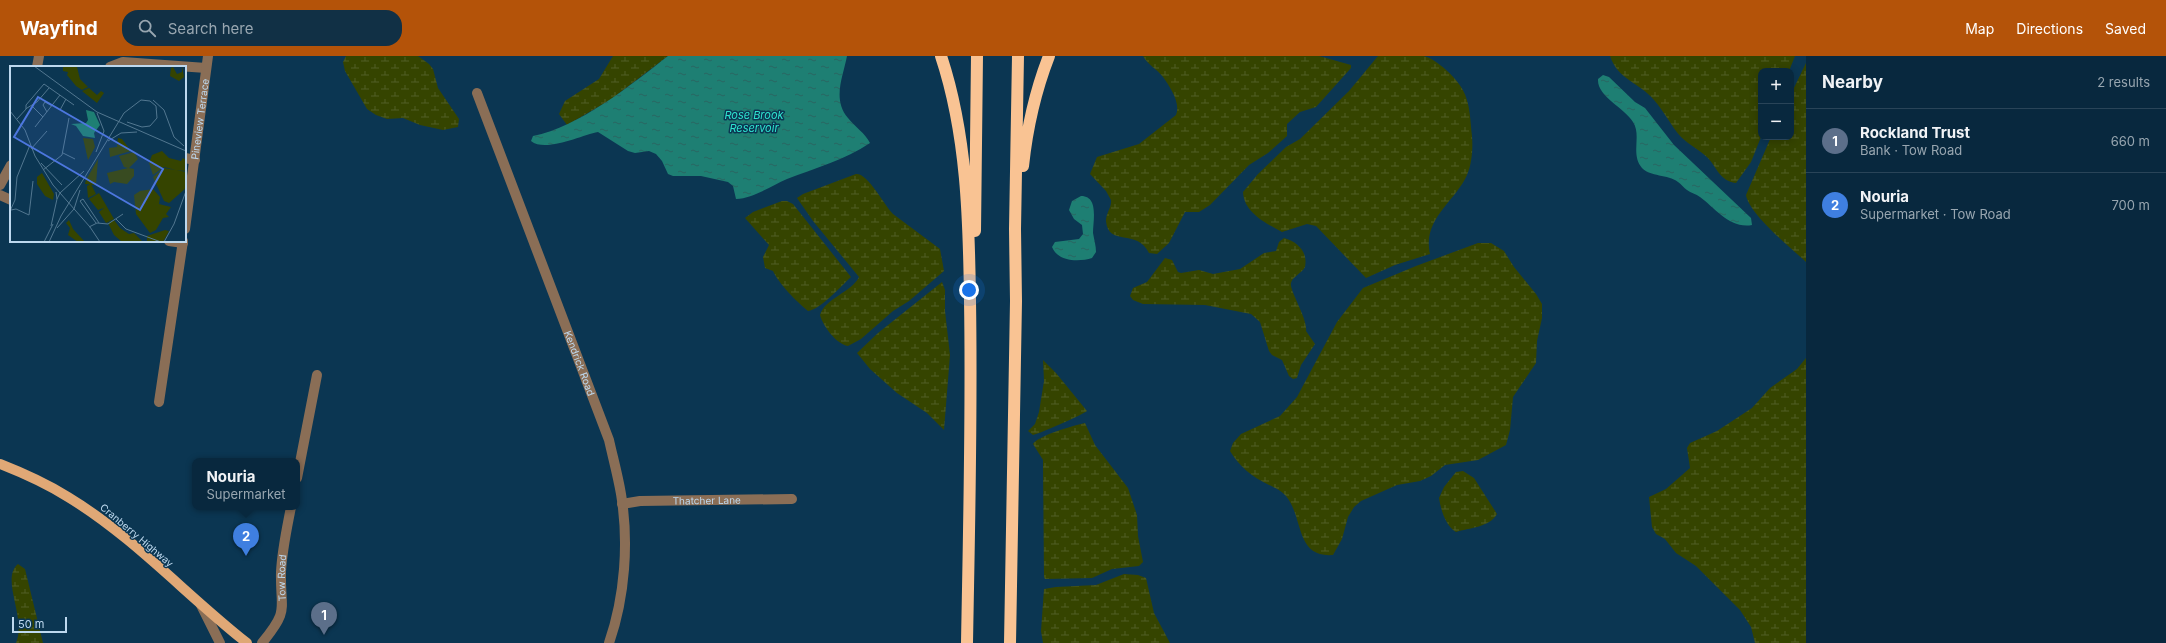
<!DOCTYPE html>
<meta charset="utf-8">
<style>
body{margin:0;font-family:Inter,sans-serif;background:#113045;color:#f1f3f6}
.controls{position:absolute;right:12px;top:12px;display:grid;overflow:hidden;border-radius:8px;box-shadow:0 2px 10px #0003}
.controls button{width:36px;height:36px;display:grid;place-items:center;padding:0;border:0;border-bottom:1px solid #294458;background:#08283e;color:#f1f3f6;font:20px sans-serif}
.scale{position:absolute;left:12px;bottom:10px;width:55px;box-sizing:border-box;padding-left:4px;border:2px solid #bdd8ee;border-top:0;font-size:11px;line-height:14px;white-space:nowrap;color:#bdd8ee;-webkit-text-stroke:3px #0b3652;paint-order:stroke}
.you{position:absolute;left:969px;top:234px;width:14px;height:14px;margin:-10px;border:3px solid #fff;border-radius:50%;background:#1a73e8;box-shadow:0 0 0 6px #1a73e833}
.badge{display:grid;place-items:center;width:26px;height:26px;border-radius:50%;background:#b45309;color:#fff;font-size:13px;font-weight:700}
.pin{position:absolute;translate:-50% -33px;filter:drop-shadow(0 1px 2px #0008)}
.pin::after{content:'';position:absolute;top:21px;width:14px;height:12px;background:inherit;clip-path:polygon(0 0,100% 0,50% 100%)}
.popup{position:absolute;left:192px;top:402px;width:108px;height:52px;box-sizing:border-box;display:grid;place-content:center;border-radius:8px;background:#08283e;filter:drop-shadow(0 1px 3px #0005);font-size:13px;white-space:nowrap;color:#98a6b0}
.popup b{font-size:15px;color:#f1f3f6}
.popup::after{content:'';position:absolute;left:50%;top:100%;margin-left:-8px;border:8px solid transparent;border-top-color:#08283e}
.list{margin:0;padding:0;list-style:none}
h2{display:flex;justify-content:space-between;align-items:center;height:52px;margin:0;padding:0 16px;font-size:17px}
h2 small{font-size:13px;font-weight:400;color:#98a6b0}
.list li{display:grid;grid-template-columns:26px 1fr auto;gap:12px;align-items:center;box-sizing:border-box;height:64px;padding:0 16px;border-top:1px solid #294458}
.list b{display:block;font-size:15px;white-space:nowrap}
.list p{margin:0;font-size:13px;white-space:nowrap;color:#98a6b0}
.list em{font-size:13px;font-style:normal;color:#98a6b0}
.icon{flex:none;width:22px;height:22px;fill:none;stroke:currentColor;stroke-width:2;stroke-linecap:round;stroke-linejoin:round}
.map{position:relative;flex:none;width:1806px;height:587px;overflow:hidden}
header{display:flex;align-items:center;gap:24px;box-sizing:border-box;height:56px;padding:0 20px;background:#b45309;color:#fff}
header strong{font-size:19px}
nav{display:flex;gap:22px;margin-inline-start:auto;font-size:14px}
.search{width:280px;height:36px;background:#113045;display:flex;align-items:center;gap:10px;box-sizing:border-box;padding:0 14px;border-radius:16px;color:#98a6b0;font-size:15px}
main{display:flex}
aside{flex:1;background:#08283e}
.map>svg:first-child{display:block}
.wetland{fill:url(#wetland-marsh)}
.water{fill:url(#water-ripples)}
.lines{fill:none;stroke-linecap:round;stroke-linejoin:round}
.minor{stroke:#8a6e56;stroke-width:10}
.major{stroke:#e0a876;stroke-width:10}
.highway{stroke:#f9c393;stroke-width:12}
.labels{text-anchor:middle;stroke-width:3;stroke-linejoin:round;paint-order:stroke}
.street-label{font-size:10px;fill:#bdd8ee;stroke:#0b3652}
.water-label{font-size:11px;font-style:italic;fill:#2ee4cf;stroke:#0b3652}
.inset-road{fill:none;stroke:#527790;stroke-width:1}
.view{fill:#4d77df;fill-opacity:0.15;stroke:#4d77df;stroke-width:2}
.inset-edge{fill:none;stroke:#bdd8ee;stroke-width:2}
</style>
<header>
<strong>Wayfind</strong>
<div class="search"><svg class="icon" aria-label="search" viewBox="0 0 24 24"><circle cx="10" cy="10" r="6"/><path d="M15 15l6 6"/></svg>Search here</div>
<nav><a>Map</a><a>Directions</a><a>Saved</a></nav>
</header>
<main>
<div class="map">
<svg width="1806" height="587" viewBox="0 0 1806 587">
<defs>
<pattern id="wetland-marsh" width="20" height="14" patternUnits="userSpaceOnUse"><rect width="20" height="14" fill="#354400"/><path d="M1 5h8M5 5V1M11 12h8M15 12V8" fill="none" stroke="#505e26"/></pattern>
<pattern id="water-ripples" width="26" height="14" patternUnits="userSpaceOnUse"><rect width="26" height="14" fill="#1e7f73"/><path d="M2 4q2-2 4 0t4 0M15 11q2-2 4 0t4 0" fill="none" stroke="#296661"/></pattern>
</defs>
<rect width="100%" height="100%" fill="#0b3652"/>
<path class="wetland" d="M346,0H418L429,8L433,13L438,32L459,63L458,71L443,74L420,69L403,62L387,63L376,59L367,53L345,15L343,6Z
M613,0H668L610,44L567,69L559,58L565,45L599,23Z
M1143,0H1319L1351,9V12L1316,51L1300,56L1287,68V80L1268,97L1249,109L1210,149L1199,156H1185L1169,187L1157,198L1149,197C1137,172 1108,191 1106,165C1106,157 1112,151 1111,144L1106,135L1090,118L1097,101L1139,88L1176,59C1181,47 1170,31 1163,21C1157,13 1148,9 1143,0Z
M1378,0C1392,0 1410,0 1424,0C1432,2 1439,8 1445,13C1470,35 1469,49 1472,80C1473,93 1472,107 1467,119C1455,146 1422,163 1430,198L1395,209L1366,222L1316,170L1307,168L1282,176C1266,167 1244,157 1243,136L1258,118L1286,91L1300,83L1349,35Z
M1610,0H1795L1789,15H1761V81L1751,106L1736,127C1720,125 1717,112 1708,102C1700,94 1689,89 1681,81C1671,70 1664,55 1654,44C1639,26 1618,24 1610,0Z
M1806,7V206C1791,192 1749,158 1746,139L1771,81H1791V38Z
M856,118C868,117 884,149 893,158L940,193L944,215L909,245L893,255L861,283L848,290C836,288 823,270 820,259C825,242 851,237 859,221L813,165L797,142L803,138Z
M782,145H787L793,148L851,221C841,230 820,254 808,255C796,245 779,228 773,215L765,212L763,201L769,189L745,162L753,156Z
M1284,182C1298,186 1308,196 1305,211C1302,217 1292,221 1291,227C1289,234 1308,263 1306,275L1315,288L1301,309L1297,322L1293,323L1289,320L1282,304L1272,299L1269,295L1260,266L1251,258L1205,249L1143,248L1133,244L1130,240L1133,232L1147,226L1165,202L1172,204L1178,216L1181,217L1199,214L1213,218L1240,213L1264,197L1276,195L1279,186Z
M1478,187H1491L1504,195L1514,211L1536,238L1542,248V262L1537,285L1536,307L1513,341L1510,374L1506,389L1478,404L1445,409L1431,420L1420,425L1397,429L1361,445L1354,451L1348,461L1342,483L1333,499C1295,502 1304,462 1286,440C1282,435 1274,431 1269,429C1252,421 1239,410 1230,395L1233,387L1241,378L1280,360L1297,341L1337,266L1363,232L1416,210Z
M942,226L945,234V255L950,299L944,374L927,357L897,337L870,313L857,297L878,277Z
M1806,302V587H1755L1751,571L1740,554L1696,510L1676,497L1665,483L1656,478L1652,471L1649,441L1666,433L1690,412L1687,392L1690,387L1717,375L1752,352L1770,332L1797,313Z
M1043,304L1056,317L1087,355C1084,358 1039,378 1033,379L1028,375L1035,368L1039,356L1044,325Z
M1085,367L1095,389L1128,432L1137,459L1138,480L1143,506L1139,510L1112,513L1092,522L1045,523L1044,521L1043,409V404L1033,388C1037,380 1075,369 1085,367Z
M1463,415L1474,422L1497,458C1490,471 1469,472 1456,476C1445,469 1441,454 1439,442L1444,431L1456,416Z
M18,508L25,513L43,587H16C27,562 0,523 18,508Z
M1124,518L1138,519L1146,522L1154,557L1170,587H1043L1041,575L1044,533L1056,531L1096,529Z"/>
<path class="water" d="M668,0H847C843,21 832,43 848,62C855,71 865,77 870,87C845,104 815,112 787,123C771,130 754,142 736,143L733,130L728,126L701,120H673L668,118L662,105L656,98L649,95L635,97L628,95L598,76C581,79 546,97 531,85L533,80C579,71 631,29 668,0Z
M1603,19L1609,21L1635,46L1645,52L1674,89L1751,162L1752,169C1730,173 1715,152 1700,141C1696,138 1691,137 1687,134C1684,132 1681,128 1678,126C1668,118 1650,121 1642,112C1630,98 1642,80 1633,66C1624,51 1597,41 1598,23Z
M1081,140C1099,140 1093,165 1093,177C1094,183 1096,190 1096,196L1092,202C1079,206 1058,206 1052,191L1055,186L1079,183L1083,178L1082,169L1074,163L1069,154L1072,145Z"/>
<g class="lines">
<g class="minor">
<path d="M37,11L39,0"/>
<path d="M110,11L123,6L206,12"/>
<path id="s1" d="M477,37L609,384C613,402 618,420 621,438C629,486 625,541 609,587"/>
<path d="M185,102L195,104"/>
<path d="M0,129L11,109"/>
<path d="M0,139L11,144"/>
<path id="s2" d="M185,173L208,0"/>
<path d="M169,185L183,187"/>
<path d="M159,346L183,185"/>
<path d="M297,422L317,319"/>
<path id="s3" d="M622,448L640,445L792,443"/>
<path d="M201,549L220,587"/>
<path id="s4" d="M262,587C290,553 280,555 281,516C282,494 287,472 291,451"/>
</g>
<path class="major" d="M0,408C23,417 47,428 68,441C134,481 187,540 247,587"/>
<path class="highway" d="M941,0C967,78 969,164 970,245C972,359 969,473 967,587
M1023,110C1027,72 1035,36 1049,0
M975,175L977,0
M1010,587L1016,245L1015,173L1018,0"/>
</g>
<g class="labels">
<g class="street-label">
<text dy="4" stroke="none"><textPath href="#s2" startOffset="111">Pineview Terrace</textPath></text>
<text dy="4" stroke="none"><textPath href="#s1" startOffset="289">Kendrick Road</textPath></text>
<text dy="4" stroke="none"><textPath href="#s3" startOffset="85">Thatcher Lane</textPath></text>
<text transform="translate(137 479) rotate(40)" y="4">Cranberry Highway</text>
<text dy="4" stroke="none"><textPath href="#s4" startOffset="71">Tow Road</textPath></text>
</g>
<g class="water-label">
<text x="754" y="63">Rose Brook<tspan x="754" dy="13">Reservoir</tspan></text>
</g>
</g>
<g transform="translate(10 10)">
<rect width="176" height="176" fill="#0b3652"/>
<path d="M53,0L67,1L70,13L78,21L72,24L66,20L57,9L58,6L53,5ZM172,0L174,11L169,15L160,10L161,2L163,1L167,8L172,6ZM79,22L87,29L91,25L94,27L87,37L72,25ZM73,72L83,73L85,81L78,94ZM108,72L112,73L121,85L100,91L99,82L107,81ZM152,85L159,92L171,95L173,92L176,94V105L167,104L176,106V122L159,137L154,135L143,111L154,102L166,104L154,101L143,109L139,97L142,89ZM124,86L128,93L119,102L124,103V110L117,118L104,116L100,118L97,107L118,102L114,101L109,90ZM88,93L86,119L75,118L76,114ZM32,107L44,128L43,134L35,130L27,118V111ZM81,118L86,128L78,132L77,120ZM143,123L150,131L149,138L161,141L156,148L159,151L153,152L146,164L140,167L126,148L124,129L130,125ZM89,127L104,153L96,157L89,146L94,142L88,144L79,133ZM59,154L63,163L75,176H68L58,169L60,162L56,157ZM104,154L110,162L119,168L124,167L133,176L111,175L104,169L98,157Z" fill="#354400"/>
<path d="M155,164L159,165L153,176H137V170Z" fill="#354400"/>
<path d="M76,44L84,46L90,59L84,67L85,72L73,70L66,60L61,58L76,57L78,54Z" fill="#1e7f73"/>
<path class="inset-road" d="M24,0L87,46L176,85M143,34L154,44L164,71L174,80M22,40L33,51M16,43V39L34,18L64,39M50,44L56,33M0,45L15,64L25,90L43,119L80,161L90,176M37,46L33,39L35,36L42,40M7,53L17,42L27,36L39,22M25,61L50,29M98,75L111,67L127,66M21,83L37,65M86,86L94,65L87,47M53,87L65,93M31,97L52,119M33,104L52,89L59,52M47,133L50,127L74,105M1,144L6,143L19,149L23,115M0,145L5,134L7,111L20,79M106,153L116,163L151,176M86,157L70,135L73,133L89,157M41,160L47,133L46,126M79,161L87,157L98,158L113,148M47,162L64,143L70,124M34,176L43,158M39,176L51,150L114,47L131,34L140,35L146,40L147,52L140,60L132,61L117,56M154,176L164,158L176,125"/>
<path class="view" d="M28,31L153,103L130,144L4,71Z"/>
<rect width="176" height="176" class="inset-edge"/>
</g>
</svg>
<div class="controls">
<button>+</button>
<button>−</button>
</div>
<div class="scale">50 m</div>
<div class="you"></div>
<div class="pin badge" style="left:324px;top:579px;background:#5c6f8a">1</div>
<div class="pin badge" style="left:246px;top:500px;background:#3f7fe0">2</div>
<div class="popup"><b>Nouria</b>Supermarket</div>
</div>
<aside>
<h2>Nearby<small>2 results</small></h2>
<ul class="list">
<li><span class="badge" style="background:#5c6f8a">1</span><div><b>Rockland Trust</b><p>Bank · Tow Road</p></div><em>660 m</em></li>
<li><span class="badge" style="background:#3f7fe0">2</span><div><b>Nouria</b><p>Supermarket · Tow Road</p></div><em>700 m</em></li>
</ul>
</aside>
</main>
